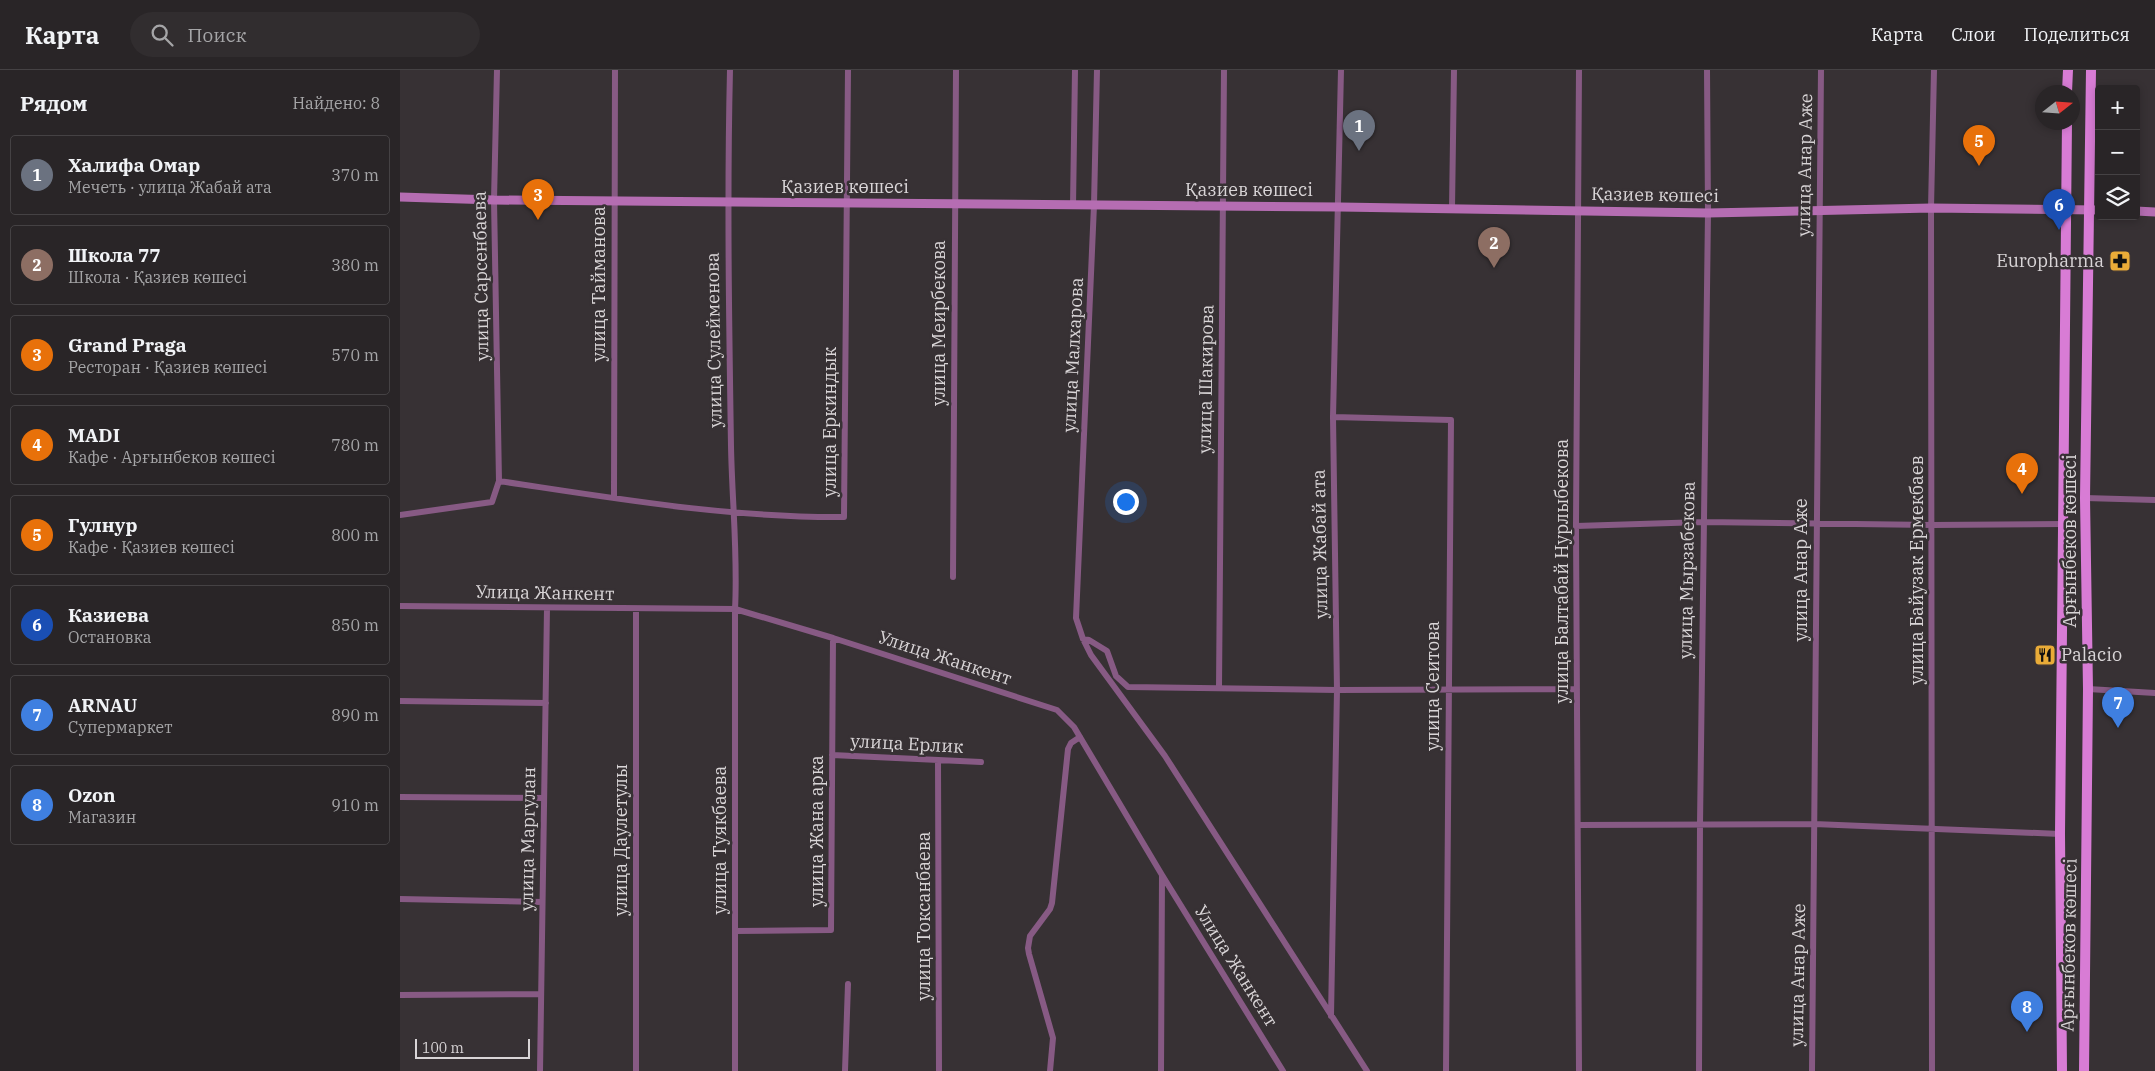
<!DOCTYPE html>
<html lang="ru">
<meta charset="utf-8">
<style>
body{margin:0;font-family:"IBM Plex Serif",serif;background:#312d2f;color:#f1f3f6}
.controls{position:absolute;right:15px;top:15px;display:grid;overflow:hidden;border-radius:5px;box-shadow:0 2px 8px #0003}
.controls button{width:45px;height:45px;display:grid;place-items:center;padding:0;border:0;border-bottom:1px solid #454244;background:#292527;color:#f1f3f6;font:25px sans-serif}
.compass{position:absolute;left:1635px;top:15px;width:45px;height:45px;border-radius:50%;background:#292527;box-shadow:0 2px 8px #0003;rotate:73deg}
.scale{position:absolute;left:15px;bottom:12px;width:115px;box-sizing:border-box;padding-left:5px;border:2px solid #d9d5d7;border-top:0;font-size:14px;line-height:18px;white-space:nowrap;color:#d9d5d7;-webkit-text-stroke:4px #373134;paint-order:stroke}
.you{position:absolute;left:725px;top:431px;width:18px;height:18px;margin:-12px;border:4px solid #fff;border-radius:50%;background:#1a73e8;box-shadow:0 0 0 8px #1a73e833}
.badge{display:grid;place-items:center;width:32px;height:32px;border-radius:50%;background:#e9ab38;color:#fff;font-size:16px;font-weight:700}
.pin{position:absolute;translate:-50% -41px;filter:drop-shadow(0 1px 2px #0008)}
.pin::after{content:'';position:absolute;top:26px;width:18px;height:15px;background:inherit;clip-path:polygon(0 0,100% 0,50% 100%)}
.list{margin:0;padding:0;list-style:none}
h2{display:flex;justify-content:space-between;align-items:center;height:65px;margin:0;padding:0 20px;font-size:21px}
h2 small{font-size:16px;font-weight:400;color:#a5a5a7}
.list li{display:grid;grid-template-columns:32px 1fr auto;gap:15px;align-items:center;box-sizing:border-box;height:80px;margin:0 10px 10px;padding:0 10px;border:1px solid #454244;border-radius:5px}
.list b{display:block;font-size:19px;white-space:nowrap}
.list p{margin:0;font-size:16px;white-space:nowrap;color:#a5a5a7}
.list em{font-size:16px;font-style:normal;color:#a5a5a7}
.icon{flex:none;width:28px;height:28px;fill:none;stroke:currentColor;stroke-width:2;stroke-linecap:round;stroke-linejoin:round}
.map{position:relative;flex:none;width:1755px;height:1001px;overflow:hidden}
header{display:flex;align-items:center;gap:30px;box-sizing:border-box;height:70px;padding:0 25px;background:#292527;border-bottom:1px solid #454244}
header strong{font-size:24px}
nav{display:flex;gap:28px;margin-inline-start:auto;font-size:18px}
.search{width:350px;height:45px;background:#312d2f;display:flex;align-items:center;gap:12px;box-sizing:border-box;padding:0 18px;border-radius:28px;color:#a5a5a7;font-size:19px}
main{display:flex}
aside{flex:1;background:#292527}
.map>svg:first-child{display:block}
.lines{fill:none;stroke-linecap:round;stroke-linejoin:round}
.street{stroke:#875a84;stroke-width:6}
.secondary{stroke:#b56db2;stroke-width:9}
.primary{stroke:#d87cd5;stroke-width:10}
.labels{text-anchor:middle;stroke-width:5;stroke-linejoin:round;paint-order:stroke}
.street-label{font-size:18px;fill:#d9d5d7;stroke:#373134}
.poi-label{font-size:18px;fill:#d9d5d7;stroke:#373134;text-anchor:end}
</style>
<header>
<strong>Карта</strong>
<div class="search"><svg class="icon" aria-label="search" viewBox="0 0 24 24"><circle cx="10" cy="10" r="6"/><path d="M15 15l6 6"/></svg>Поиск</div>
<nav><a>Карта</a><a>Слои</a><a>Поделиться</a></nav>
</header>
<main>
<aside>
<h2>Рядом<small>Найдено: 8</small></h2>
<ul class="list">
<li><span class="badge" style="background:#6b7280">1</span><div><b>Халифа Омар</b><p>Мечеть · улица Жабай ата</p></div><em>370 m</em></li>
<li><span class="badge" style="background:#8d6e63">2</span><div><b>Школа 77</b><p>Школа · Қазиев көшесі</p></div><em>380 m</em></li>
<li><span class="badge" style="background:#e8710a">3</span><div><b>Grand Praga</b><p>Ресторан · Қазиев көшесі</p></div><em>570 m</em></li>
<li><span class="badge" style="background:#e8710a">4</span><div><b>MADI</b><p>Кафе · Арғынбеков көшесі</p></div><em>780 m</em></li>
<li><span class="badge" style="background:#e8710a">5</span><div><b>Гулнур</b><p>Кафе · Қазиев көшесі</p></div><em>800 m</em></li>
<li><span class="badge" style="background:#1a4fb4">6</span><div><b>Казиева</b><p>Остановка</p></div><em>850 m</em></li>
<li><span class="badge" style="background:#3f7fe0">7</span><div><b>ARNAU</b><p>Супермаркет</p></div><em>890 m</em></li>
<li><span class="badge" style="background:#3f7fe0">8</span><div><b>Ozon</b><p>Магазин</p></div><em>910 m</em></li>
</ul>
</aside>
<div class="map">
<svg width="1755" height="1001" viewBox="0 0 1755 1001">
<rect width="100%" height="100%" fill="#373134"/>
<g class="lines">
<path class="street" d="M330,0C327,126 329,251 331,376C332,431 338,485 335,539V1001
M697,0L694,135L676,548L683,569L691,585L765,686L967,1001
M1179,0L1176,456L1179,1001
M673,136L675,0
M1052,138L1054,0
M933,347L1051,350L1046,1001
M99,411C213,428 328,448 444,447L448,0
M214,428L215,0
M1685,428L1755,430
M0,445L92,432L99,411L94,130L97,0
M1176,456L1303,452L1532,455L1663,454
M553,507L556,0
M0,536L335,539L433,568L657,640L674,657L762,805L883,1001
M683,569L689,570L707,581L716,606L728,617L937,620L1177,619
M819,618L824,0
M1688,619L1755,623
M0,631L146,633
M432,685L581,692
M538,690L539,1001
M0,727L144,728
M1178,755L1414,754L1660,764
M0,829L142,832
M335,861L431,860L433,568
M0,925L141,924
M931,946L937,620L933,347L941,0
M140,1001L147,538
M236,1001V539
M445,1001L448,914
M650,1001L653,968L629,884L628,878L630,866L650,839L652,833L668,679L671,673L680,667
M761,1001L762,806
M1299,1001L1300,754L1308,143L1307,0
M1412,1001L1421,0
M1532,1001L1531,138L1534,0"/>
<path class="secondary" d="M0,127L94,130L940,137L1308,143L1531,138L1699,140
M1736,141L1755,142"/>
<path class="primary" d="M1667,22L1668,0
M1662,1001L1660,764L1667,52
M1684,1001L1688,619L1685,428L1691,0"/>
</g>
<defs>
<g id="pharmacy-square" transform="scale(1.125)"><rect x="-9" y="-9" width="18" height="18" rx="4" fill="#e9ab38" stroke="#373134"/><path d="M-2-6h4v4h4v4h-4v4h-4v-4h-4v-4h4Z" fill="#111"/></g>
<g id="restaurant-square" transform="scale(1.125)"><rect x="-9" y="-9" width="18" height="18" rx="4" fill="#e9ab38" stroke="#373134"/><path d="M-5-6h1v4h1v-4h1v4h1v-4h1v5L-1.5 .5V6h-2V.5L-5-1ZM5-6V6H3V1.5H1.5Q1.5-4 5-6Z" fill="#111"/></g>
</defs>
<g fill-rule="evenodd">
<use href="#pharmacy-square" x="1720" y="191"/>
<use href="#restaurant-square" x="1645" y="585"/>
</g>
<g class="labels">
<g class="street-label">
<text transform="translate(1405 95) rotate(-89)" y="6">улица Анар Аже</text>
<text x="445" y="123">Қазиев көшесі</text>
<text x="849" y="126">Қазиев көшесі</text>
<text transform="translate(1255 125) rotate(1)" y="6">Қазиев көшесі</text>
<text transform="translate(81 206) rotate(-91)" y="6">улица Сарсенбаева</text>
<text transform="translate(199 214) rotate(-90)" y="6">улица Тайманова</text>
<text transform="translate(539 253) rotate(-90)" y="6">улица Меирбекова</text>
<text transform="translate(314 270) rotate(-91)" y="6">улица Сулейменова</text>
<text transform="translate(673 285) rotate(-87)" y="6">улица Малхарова</text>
<text transform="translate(806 309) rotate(-89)" y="6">улица Шакирова</text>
<text transform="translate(430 352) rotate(-90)" y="6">улица Еркиндык</text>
<text transform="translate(1670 471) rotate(-90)" y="6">Арғынбеков көшесі</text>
<text transform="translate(920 474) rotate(-91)" y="6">улица Жабай ата</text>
<text transform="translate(1287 500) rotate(-89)" y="6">улица Мырзабекова</text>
<text transform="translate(1401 500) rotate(-90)" y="6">улица Анар Аже</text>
<text transform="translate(1517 500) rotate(-90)" y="6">улица Байузак Ермекбаев</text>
<text transform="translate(1162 501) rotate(-90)" y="6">улица Балтабай Нурлыбекова</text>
<text transform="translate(145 523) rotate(1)" y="6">Улица Жанкент</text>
<text transform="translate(545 588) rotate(18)" y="6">Улица Жанкент</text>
<text transform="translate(1033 616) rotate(-90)" y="6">улица Сеитова</text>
<text transform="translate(507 674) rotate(3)" y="6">улица Ерлик</text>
<text transform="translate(417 761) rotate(-90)" y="6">улица Жана арка</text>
<text transform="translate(128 769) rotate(-89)" y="6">улица Маргулан</text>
<text transform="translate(221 770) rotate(-90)" y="6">улица Даулетулы</text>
<text transform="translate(320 770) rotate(-90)" y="6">улица Туякбаева</text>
<text transform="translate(524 846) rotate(-90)" y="6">улица Токсанбаева</text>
<text transform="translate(1669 875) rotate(-89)" y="6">Арғынбеков көшесі</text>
<text transform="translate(836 896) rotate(58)" y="6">Улица Жанкент</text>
<text transform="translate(1398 905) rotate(-89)" y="6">улица Анар Аже</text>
</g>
<g class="poi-label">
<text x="1704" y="197">Europharma</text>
<text x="1661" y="591" text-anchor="start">Palacio</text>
</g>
</g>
</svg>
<div class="controls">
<button>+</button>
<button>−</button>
<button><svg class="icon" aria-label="layers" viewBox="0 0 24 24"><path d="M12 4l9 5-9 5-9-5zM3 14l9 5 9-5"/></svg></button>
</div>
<svg class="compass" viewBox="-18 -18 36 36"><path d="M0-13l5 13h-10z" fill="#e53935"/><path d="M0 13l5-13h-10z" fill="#a5a5a7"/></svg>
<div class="scale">100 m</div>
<div class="you"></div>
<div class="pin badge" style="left:959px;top:81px;background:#6b7280">1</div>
<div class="pin badge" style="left:1094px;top:198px;background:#8d6e63">2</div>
<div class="pin badge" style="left:138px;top:150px;background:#e8710a">3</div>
<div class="pin badge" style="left:1622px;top:424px;background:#e8710a">4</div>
<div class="pin badge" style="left:1579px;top:96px;background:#e8710a">5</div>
<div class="pin badge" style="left:1659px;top:160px;background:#1a4fb4">6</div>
<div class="pin badge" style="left:1718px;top:658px;background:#3f7fe0">7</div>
<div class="pin badge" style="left:1627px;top:962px;background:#3f7fe0">8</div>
</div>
</main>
